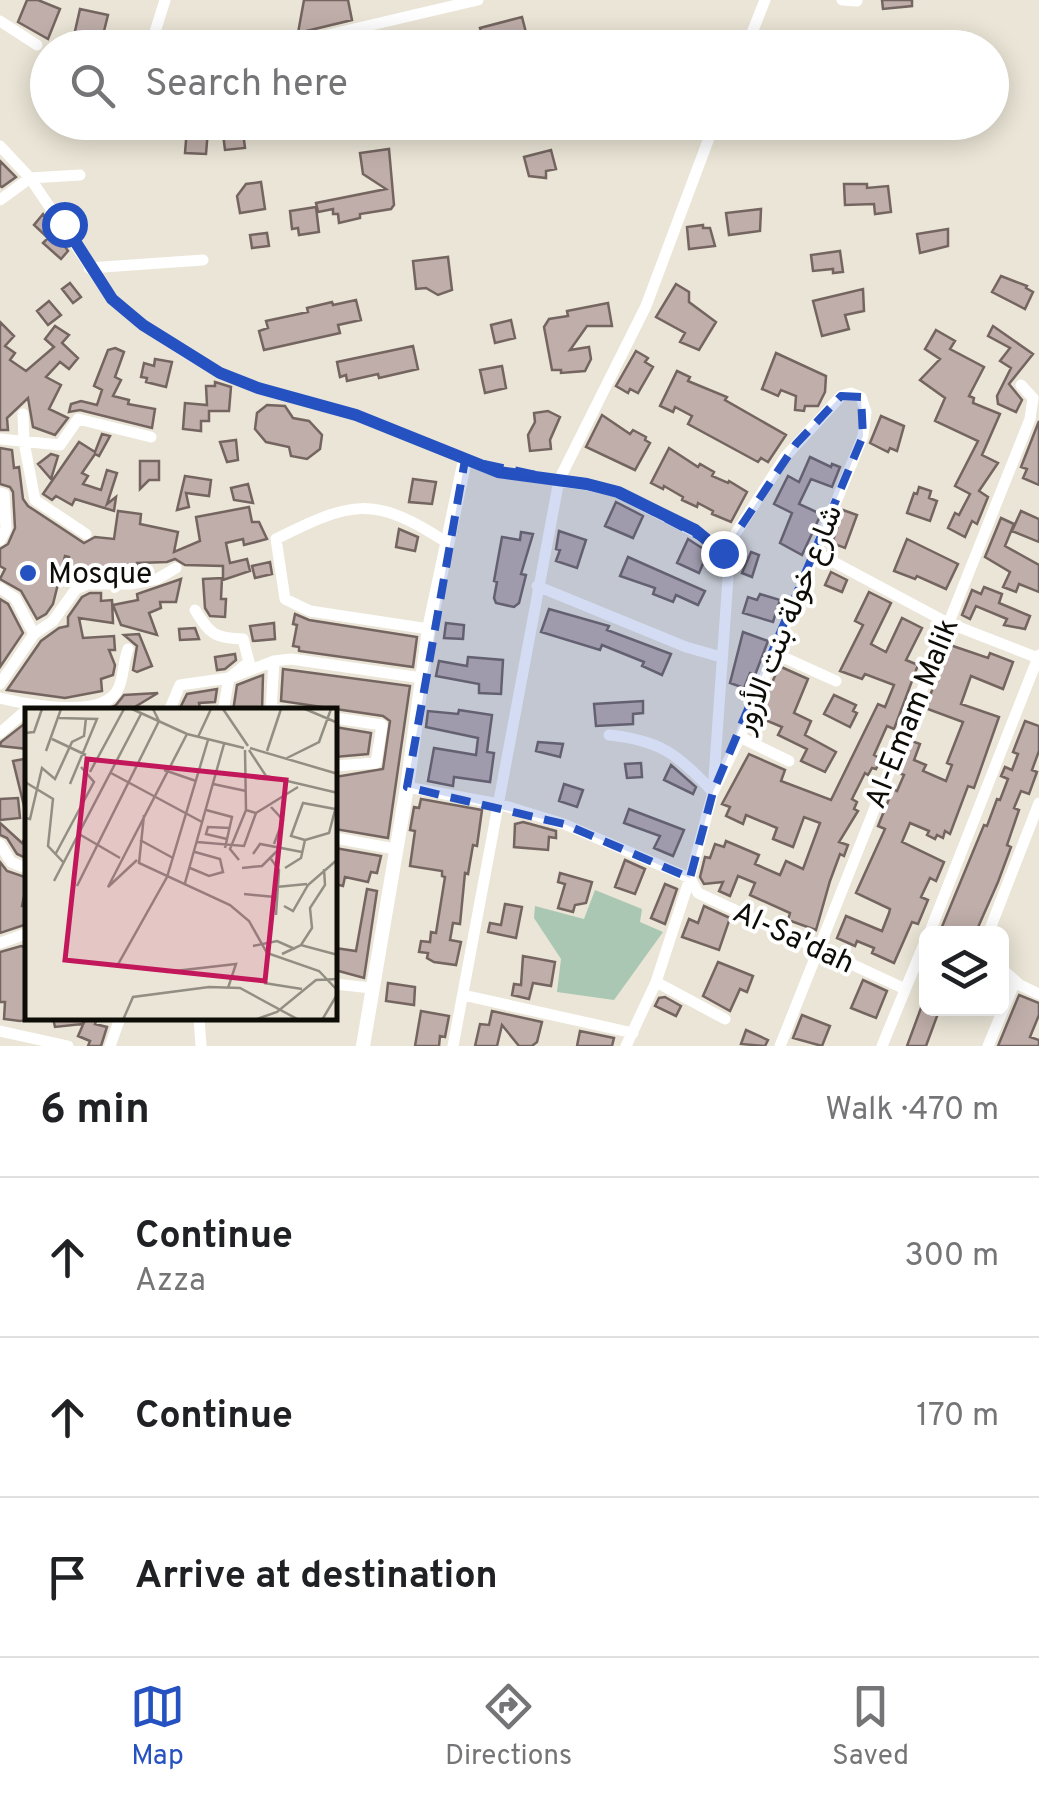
<!DOCTYPE html>
<meta charset="utf-8">
<style>
body{margin:0;font-family:Overpass,Vazirmatn,sans-serif;background:#f2f2f2;color:#202124}
.controls{position:absolute;right:30px;bottom:30px;display:grid;overflow:hidden;border-radius:15px;box-shadow:0 5px 25px #0003}
.controls button{width:90px;height:90px;display:grid;place-items:center;padding:0;border:0;border-bottom:2px solid #e0e0e0;background:#fff;color:#202124;font:50px sans-serif}
.stop{position:absolute;width:30px;height:30px;margin:-22px;border:8px solid #2552c0;border-radius:50%;background:#fff}
.stop.end{background:#2552c0;border-color:#fff;box-shadow:0 2px 10px #0008}
.list{margin:0;padding:0;list-style:none}
h2{display:flex;justify-content:space-between;align-items:center;height:130px;margin:0;padding:0 40px;font-size:42px}
h2 small{font-size:32px;font-weight:400;color:#757577}
.list li{display:grid;grid-template-columns:65px 1fr auto;gap:30px;align-items:center;box-sizing:border-box;height:160px;padding:0 40px;border-top:2px solid #e0e0e0}
.list b{display:block;font-size:38px;white-space:nowrap}
.list p{margin:0;font-size:32px;white-space:nowrap;color:#757577}
.list em{font-size:32px;font-style:normal;color:#757577}
.icon{flex:none;width:55px;height:55px;fill:none;stroke:currentColor;stroke-width:2;stroke-linecap:round;stroke-linejoin:round}
.map{position:relative;flex:none;width:1039px;height:1046px;overflow:hidden}
.search{position:absolute;background:#fff;box-shadow:0 5px 25px #0003;left:30px;right:30px;top:30px;height:110px;display:flex;align-items:center;gap:25px;box-sizing:border-box;padding:0 35px;border-radius:55px;color:#757577;font-size:38px}
.sheet{height:610px;background:#fff}
nav{display:flex;justify-content:space-around;align-items:center;box-sizing:border-box;height:140px;border-top:2px solid #e0e0e0;background:#fff;font-size:28px;color:#757577}
nav a{display:grid;justify-items:center;gap:5px}
nav .on{color:#2552c0}
.map>svg:first-child{display:block}
.green{fill:#a9c7b3}
.building{fill:#bfaea9;stroke:#746560;stroke-width:2.5}
.lines{fill:none;stroke-linecap:round;stroke-linejoin:round}
.minor{stroke:#fff;stroke-width:11}
.tertiary{stroke:#fff;stroke-width:14}
.route{stroke:#2552c0;stroke-width:12}
.marked{fill:#2552c0;fill-opacity:0.2;stroke:#2552c0;stroke-width:8;stroke-dasharray:20 12;stroke-linejoin:round}
.poi-dot{fill:#2552c0;stroke:#fff;stroke-width:4}
.labels{text-anchor:middle;stroke-width:8;stroke-linejoin:round;paint-order:stroke}
.poi-label{font-size:30px;fill:#0d0c07;stroke:#fff;text-anchor:start}
.street-label{font-size:30px;fill:#0d0c07;stroke:#fff}
.inset-road{fill:none;stroke:#928e83;stroke-width:2.5}
.view{fill:#c2185b;fill-opacity:0.15;stroke:#c2185b;stroke-width:5}
.inset-edge{fill:none;stroke:#0d0c07;stroke-width:5}
</style>
<div class="map">
<svg width="1039" height="1046" viewBox="0 0 1039 1046">
<rect width="100%" height="100%" fill="#eae5d6"/>
<path class="green" d="M595,890L642,909L640,922L663,932L614,1000L557,992L561,959L534,918L535,906L584,919Z"/>
<path class="building" d="M27,0H38L60,9L48,39L18,22Z
M304,0H348L352,20L298,33Z
M882,0H912V6L883,9Z
M80,9L108,15L103,35L99,34L96,48H59L63,38L73,40Z
M522,17L530,48H485L480,28Z
M395,34L397,48H345L344,43Z
M187,128L208,130L206,154L185,153Z
M243,132L245,148L225,150L223,134Z
M389,149L394,205L391,209L360,214V218L339,223L338,214H333V209L318,212L316,203L386,189L363,174L360,153Z
M551,150L556,169L546,171V178L529,176L524,157Z
M0,161L16,177L2,187L0,186Z
M261,182L265,209L240,213L237,196L246,184Z
M844,184H867V188L888,186L891,212L875,214L874,204L845,205Z
M316,207L319,232L299,235L298,228L292,229L290,211Z
M761,209L760,231L729,235L726,213Z
M43,214L68,251L61,259L43,243L48,238L34,225Z
M703,225V228H710L715,246L689,249L687,227Z
M948,229V246L920,253L917,234Z
M267,233L269,246L252,248L250,235Z
M840,251L843,272L833,273V269L813,271L811,255Z
M448,257L452,290L438,295L426,288L416,289L413,261Z
M1001,276L1027,286L1026,288L1033,292L1025,309L992,292Z
M70,283L81,297L73,303L62,289Z
M676,284L689,292V302L716,322L699,350L680,342L685,333L656,317Z
M863,289L864,311L845,315L849,329L822,336L813,301Z
M356,300L361,320L338,325L340,333L264,350L259,331L268,328L266,321L308,312L307,308L332,302L333,305Z
M49,301L61,315L48,325L37,311Z
M608,303L612,326H587L570,350L589,347L591,359L585,371L561,373V370H552L544,327L549,319L568,316L567,311Z
M511,320L515,338L495,343L491,325Z
M0,322L14,336L5,346L15,353L10,360L26,371L54,347L45,339L55,326L69,335L62,343L78,358L69,369L60,362L46,377L61,385L49,409L68,418L55,435L33,427L28,398L7,418L8,430H0Z
M993,326L1033,354L1009,384L1022,400L1016,412L998,404L997,396L1011,368L1000,361L1010,348L988,336Z
M936,330L955,341L950,349L984,367L969,396L974,398L973,403L1000,414L982,455L998,463L979,491L988,497L977,524L972,521L965,537L948,528L955,513L959,515L970,494L955,486L978,441L935,421L945,398L920,380L940,359L925,349Z
M413,346L418,369L379,378L378,374L347,381L346,375L340,377L337,362Z
M115,348L124,352L115,377L121,380L113,396L129,400L128,404L155,409L152,428L80,410L69,412L71,404L81,401L97,405L102,390L94,386L108,350Z
M636,351L648,358L645,362L653,367L638,393L630,389L628,393L616,386Z
M776,353L826,376L825,392L818,406H805L804,411L795,410L796,396L781,390L778,396L762,389Z
M155,359L172,362L166,387L146,382L147,378L141,377L144,363L154,366Z
M502,366L506,388L485,393L480,370Z
M677,371L690,377L688,381L727,397L725,400L786,435L768,462L761,458L758,462L688,424L692,416L675,407L673,412L660,406Z
M215,382L231,387L229,411H209V421H201V431L183,429L185,403L207,405L206,386H215Z
M267,405L285,406L293,418L309,421L322,435L320,449L307,459L291,456L289,447L266,442L255,429L257,413Z
M548,411L560,417L550,440L551,449L530,451L528,435L535,422L534,413Z
M602,415L630,434L633,430L646,437L645,440L650,443L635,470L586,447Z
M881,416L904,426L897,451L890,448L888,452L870,443Z
M1039,421V485L1023,478L1027,469L1021,467Z
M102,434L110,436L99,456L95,454L82,473L88,476L83,484L101,490L107,470L117,473L107,504L116,497L114,511L75,499L72,505L56,496L52,500L43,494L79,442L95,452Z
M236,440L238,460L227,462L220,442Z
M0,448L12,450L14,468L19,467L23,499L28,506L84,543L95,537L114,539L118,511L141,514L140,524L178,532L174,552L200,541L196,517L249,507L252,522H259L267,539L244,545L243,539L226,543L230,563L247,559L250,571L223,580V566L185,565L175,559L167,562L137,563V573L87,575L68,584L69,557L65,556L53,604L46,614L37,619L21,591L0,579L5,569L0,566V549L8,544L15,528L13,492L10,487L0,484Z
M669,448L698,467L700,464L714,472L712,476L728,483L729,481L747,492L731,522L712,514L713,511L698,503L697,507L682,500L683,497L664,486L663,489L651,483Z
M51,454L58,456L51,479L38,464Z
M810,457L831,467L832,464L840,467L832,487L811,479L799,504L821,514L802,555L780,543L792,513L774,504L788,476L799,482Z
M140,461H159V480H149L140,489Z
M185,476L211,480L209,496L186,493L189,507L177,510Z
M413,479L436,482L432,504L409,502Z
M248,484L253,503L234,500L231,488Z
M919,487L931,491L929,498L937,501L930,521L907,513L914,493L917,494Z
M616,502L643,516L633,538L605,526Z
M843,510L857,515L845,548L832,543Z
M1021,511L1039,519V542L1012,531Z
M1001,518L1014,524L1005,546L1039,565V592L1019,584L1016,592L1003,587L1010,572L985,557Z
M399,529L418,537L415,551L396,547Z
M559,531L586,540L577,568L556,561L560,550L556,549Z
M521,532L533,534L521,574L526,575L519,603L514,607L496,603L494,598L497,582L494,581L502,537L520,540Z
M688,539L708,552L699,573L677,563Z
M907,539L958,564L946,589L917,576L915,579L894,571Z
M751,552L759,555L752,577L742,573Z
M628,557L705,591L698,605L676,595L673,602L653,594L655,588L620,576Z
M270,562L272,574L255,578L252,566Z
M831,572L847,580L842,592L825,585Z
M222,578L221,599H226L225,617L210,616L205,608L203,579Z
M181,579L176,602H160L161,608L149,613L157,635L121,625L113,605L138,600L137,594Z
M984,587L1002,594L999,603L1030,616L1025,629L1004,625L1007,619L976,606L970,619L962,615L972,590L981,594Z
M869,592L891,603L871,644L886,652L902,618L922,628L906,660L918,665L894,729L887,726L874,755L881,759L876,769L872,768L868,775L865,773L852,799L857,802L854,809L858,811L839,842L848,845L844,856L840,854L830,881L816,930L788,920L790,913L750,895L755,883L738,876L730,896L719,891L723,882L704,884L700,877L705,857L710,858L715,844L724,847L726,841L759,855L755,864L780,875L786,861L803,869L820,823L804,817L793,847L773,839L777,828L746,815L743,824L726,816L730,807L722,804L749,754L785,770L781,781L831,800L878,704L885,707L894,685L865,674L862,679L840,671L863,625L855,621Z
M90,593H101V601L112,600L113,623L79,618L83,638L114,636L115,650H109L115,665L113,675L101,679L102,691L65,698L7,690L41,641L59,628L68,626V617L82,597Z
M760,594L780,600L773,622L743,613L748,597L757,600Z
M0,599L8,604L23,633L0,667Z
M549,609L609,626L607,630L671,654L662,675L642,666L644,662L602,645L600,650L541,632Z
M295,614L309,620L417,637L413,667L299,651V647L293,646L297,625L293,624Z
M274,623L275,639L253,641L250,626Z
M446,623L464,625L463,639L444,638Z
M195,628L199,639L180,640L179,629Z
M743,632L768,641L755,675L750,673L744,688L730,683Z
M139,634L152,666L137,672L133,670L137,646L124,635Z
M950,645L988,658L990,653L1013,662L1003,689L971,676L961,704L999,717L974,788L968,786L950,834L945,831L943,838L937,835L935,839L927,835L929,831L910,823L902,842L944,862L936,881L930,878L921,897L928,900L918,924L912,922L894,963L872,953L874,948L857,941L855,946L837,938L846,916L882,931L889,913L890,909L856,893L885,829L878,826L893,789L897,791L904,775L899,773L912,741L920,744L914,760L926,765L923,771L946,781L952,765L947,763L963,722L925,708Z
M235,654L236,660L225,669L217,670L215,657Z
M468,657L503,660L501,694L479,693V684L436,676L439,661L467,666Z
M779,666L808,679L794,713L811,721L805,735L836,752L825,772L801,761L807,749L778,735L782,727L758,717Z
M283,669L410,686L388,838L335,829V777L383,769L390,721L383,716L281,701Z
M263,675L262,711H233L237,685Z
M217,689L215,702L199,703L200,708H180L187,694Z
M158,693L128,711H105L116,705L124,695Z
M834,695L856,705L853,711L857,713L850,727L824,714Z
M643,701V713L633,714V724L596,726L594,704Z
M459,710L492,715L487,752L494,753L490,782L454,777L453,786L428,781L434,748L476,755L478,738L426,727L428,711L458,714Z
M28,721V749L0,746L1,742Z
M1025,721L1039,726V751L1032,770L1037,772L1029,794L1021,791L1014,808L1019,810L1007,845L1011,847L998,882L975,934H939L984,825L987,826L997,799L1000,800L1008,779L1001,776L1005,767L1012,770L1018,754L1013,752Z
M335,727L371,733L368,754L335,757Z
M538,742L563,744L560,757L536,751Z
M24,759L28,780V805L24,806L13,761Z
M641,763L642,777L627,778L625,764Z
M671,765L696,787L693,794L664,780Z
M564,784L583,790L577,807L559,801Z
M18,798L20,818L0,820V799Z
M421,799L482,810L477,846L473,845L468,874L465,873L460,924L453,923L450,940L461,942L456,965L434,962L427,958L428,953L419,952L421,941L430,942L431,932L436,933L445,877L442,876V871L410,866L415,831L410,830L414,807L419,808Z
M629,809L684,830L673,856L654,848L660,836L624,823Z
M523,822L556,831V838L549,837L548,850L514,847L515,824Z
M0,823L22,843L28,834V859L17,854L7,838L0,835Z
M335,848L381,856L377,873L371,872L368,882L345,877L343,886L335,884Z
M625,860L645,869L635,894L615,887Z
M0,862L7,871L28,878L22,906L28,907L27,924L0,933Z
M560,873L592,882L586,903L575,905L573,912L558,908L565,884L558,882Z
M665,884L677,889L665,924L651,918Z
M367,889L377,891L364,978L335,970V948L356,951Z
M505,904L522,907L516,938L488,932L490,923L501,925Z
M704,906L730,918L719,950L682,937L689,919L698,923Z
M21,946L28,948V1020L20,1021L4,1019L5,1002H0V952Z
M523,956L555,962L551,986L533,983L529,999L512,995L514,984L521,985Z
M718,962L753,976L747,992L740,989L730,1011L703,996Z
M863,980L887,991L876,1018L851,1008Z
M388,983L415,987L414,1005L386,1001Z
M1019,995L1039,1003V1015L1030,1037L1039,1040V1046H998Z
M665,997L681,1006L676,1016L655,1006L659,998Z
M921,1008H940L926,1046H907Z
M421,1011L449,1016L445,1037L440,1036L439,1046H415Z
M492,1011L542,1022L537,1042L532,1046H519L502,1025L497,1046H475L480,1024L489,1025Z
M802,1015L830,1026L822,1046L793,1038Z
M53,1018H82L83,1024L55,1027Z
M86,1018H97L95,1024L107,1027L101,1046H88L90,1041L78,1036Z
M746,1030L768,1040L765,1046L741,1044Z
M580,1031L614,1038L612,1046H577Z"/>
<g class="lines">
<path class="minor" d="M842,0L857,1
M0,21L37,45
M150,48L165,0
M273,48L478,0
M746,48L765,0
M0,146L30,178L112,299L143,325L183,351L220,373L258,388L357,415L498,472L587,485L617,492L710,540L723,553L728,578L713,792
M0,200L30,178L80,175
M89,268L203,260
M23,414L24,442L35,500L86,534
M0,439L60,445L78,419L151,437
M0,493L4,494L6,529L0,540
M815,552L946,622L1038,658
M537,586L686,647L721,657
M0,588L15,598L34,634
M195,610C210,634 214,638 243,639L249,662L229,678L223,711
M429,629L310,611L285,599L276,539C350,502 373,494 446,542
M772,652L836,681
M0,684L34,634L53,621L76,589L88,584H130L157,579L176,568
M0,698C26,704 106,721 119,687C124,675 123,662 128,649
M271,709L286,711
M169,711L180,685L229,678L274,661L291,659L422,678
M271,711L274,661
M335,718L382,725L376,763L335,766
M0,733L31,706
M609,735C660,740 679,755 713,792
M740,737L789,761
M407,787L499,804L564,824L690,878L698,893L905,989
M335,838L395,849
M0,844L11,862L28,869
M929,934L1039,655
M988,934L1039,803
M0,943L28,933
M1002,969L1020,985L1039,994
M656,982L725,1019
M335,984L371,988
M463,995L633,1033
M199,1018L201,1046
M0,1031L68,1046
M110,1046L120,1018
M453,1046L559,480L646,306L715,122
M626,1046L656,982L690,878L713,792L740,737L863,436L866,412L861,397L851,393L841,396L785,457L723,553
M780,1046L1030,419L1033,398L1021,385
M882,1046L926,939
M988,1046L1015,981"/>
<path class="tertiary" d="M363,1046L407,787L429,629L465,460"/>
</g>
<g class="lines">
<path class="route" d="M64,224L112,299L143,325L220,373L258,388L356,415L498,472L587,484L618,492L695,530L723,553"/>
</g>
<path class="marked" d="M841,396L861,397L863,436L713,792L690,878L564,824L407,787L465,460L617,492L725,550L796,444Z"/>
<circle class="poi-dot" cx="28" cy="573" r="10"/>
<g class="labels">
<g class="poi-label">
<text x="48" y="583">Mosque</text>
</g>
<g class="street-label">
<text transform="translate(787 619) rotate(-68)" y="10">شارع خولة بنت الأزور</text>
<text transform="translate(911 713) rotate(-68)" y="10">Al-Emam Malik</text>
<text transform="translate(794 937) rotate(25)" y="10">Al-Sa'dah</text>
</g>
</g>
<g transform="translate(25 708)">
<rect width="312" height="312" fill="#eae5d6"/>
<path class="inset-road" d="M107,1L162,26L219,40M198,1L223,38M280,1L313,15M34,10L72,11L45,76M0,25L9,24L17,1M173,29L186,1M27,31L61,47M225,40L313,66M224,42L241,68L313,85M21,43L36,1M242,43L256,1M262,50L294,34L306,1M139,62L171,73M65,64L99,1M86,65L177,114M0,74L28,91L23,138L39,155M188,76L221,83M246,99L258,112L249,136M181,102L207,109L200,140M231,105L273,79M119,107L114,155L205,197L224,213L242,245L294,263L313,283M0,110L5,111L17,60L30,71L47,34L59,28L61,10M54,126L95,150M202,131L181,126L183,119L205,120M115,132L148,150M280,132L266,128L278,95L310,101M172,134L219,138L231,105L221,102M228,146L235,136L277,144M30,147L69,74L56,59M246,151L254,162L251,207M112,152L83,179L162,26M214,152L205,141L221,102L220,42M165,160L184,168L198,164L195,151L170,144M217,160L237,158L255,140M260,160L276,150L280,132L304,125L313,91M29,173L116,6M160,175L199,36M52,178L134,13L128,1M251,179L282,176M219,186L250,189M259,198L268,203L283,177L313,151M276,237L287,220L285,200L300,177L299,161M228,238L252,233L270,241M257,246L276,237L313,247M75,255L92,258L142,169L183,32M141,264L211,256L203,280M239,275L277,281M98,312L108,289L184,279L215,280L274,312M229,312L252,304L291,272L313,271M297,312L313,285"/>
<path class="view" d="M62,51L261,72L240,273L40,252Z"/>
<rect width="312" height="312" class="inset-edge"/>
</g>
</svg>
<div class="controls">
<button><svg class="icon" aria-label="layers" viewBox="0 0 24 24"><path d="M12 4l9 5-9 5-9-5zM3 14l9 5 9-5"/></svg></button>
</div>
<div class="stop" style="left:64px;top:224px"></div>
<div class="stop end" style="left:723px;top:553px"></div>
<div class="search"><svg class="icon" aria-label="search" viewBox="0 0 24 24"><circle cx="10" cy="10" r="6"/><path d="M15 15l6 6"/></svg>Search here</div>
</div>
<section class="sheet">
<h2>6 min<small>Walk · 470 m</small></h2>
<ul class="list">
<li><svg class="icon" aria-label="ahead" viewBox="0 0 24 24"><path d="M12 20V5M6 11l6-6 6 6"/></svg><div><b>Continue</b><p>Azza</p></div><em>300 m</em></li>
<li><svg class="icon" aria-label="ahead" viewBox="0 0 24 24"><path d="M12 20V5M6 11l6-6 6 6"/></svg><div><b>Continue</b></div><em>170 m</em></li>
<li><svg class="icon" aria-label="arrive" viewBox="0 0 24 24"><path d="M6 21V4h12l-3 4 3 4H6"/></svg><div><b>Arrive at destination</b></div></li>
</ul>
</section>
<nav>
<a class="on"><svg class="icon" aria-label="map" viewBox="0 0 24 24"><path d="M3 6l6-2 6 2 6-2v14l-6 2-6-2-6 2zM9 4v14M15 6v14"/></svg>Map</a>
<a><svg class="icon" aria-label="directions" viewBox="0 0 24 24"><path d="M12 3l9 9-9 9-9-9zM9 14v-3h6M13 9l2 2-2 2"/></svg>Directions</a>
<a><svg class="icon" aria-label="saved" viewBox="0 0 24 24"><path d="M7 4h10v16l-5-4-5 4z"/></svg>Saved</a>
</nav>
